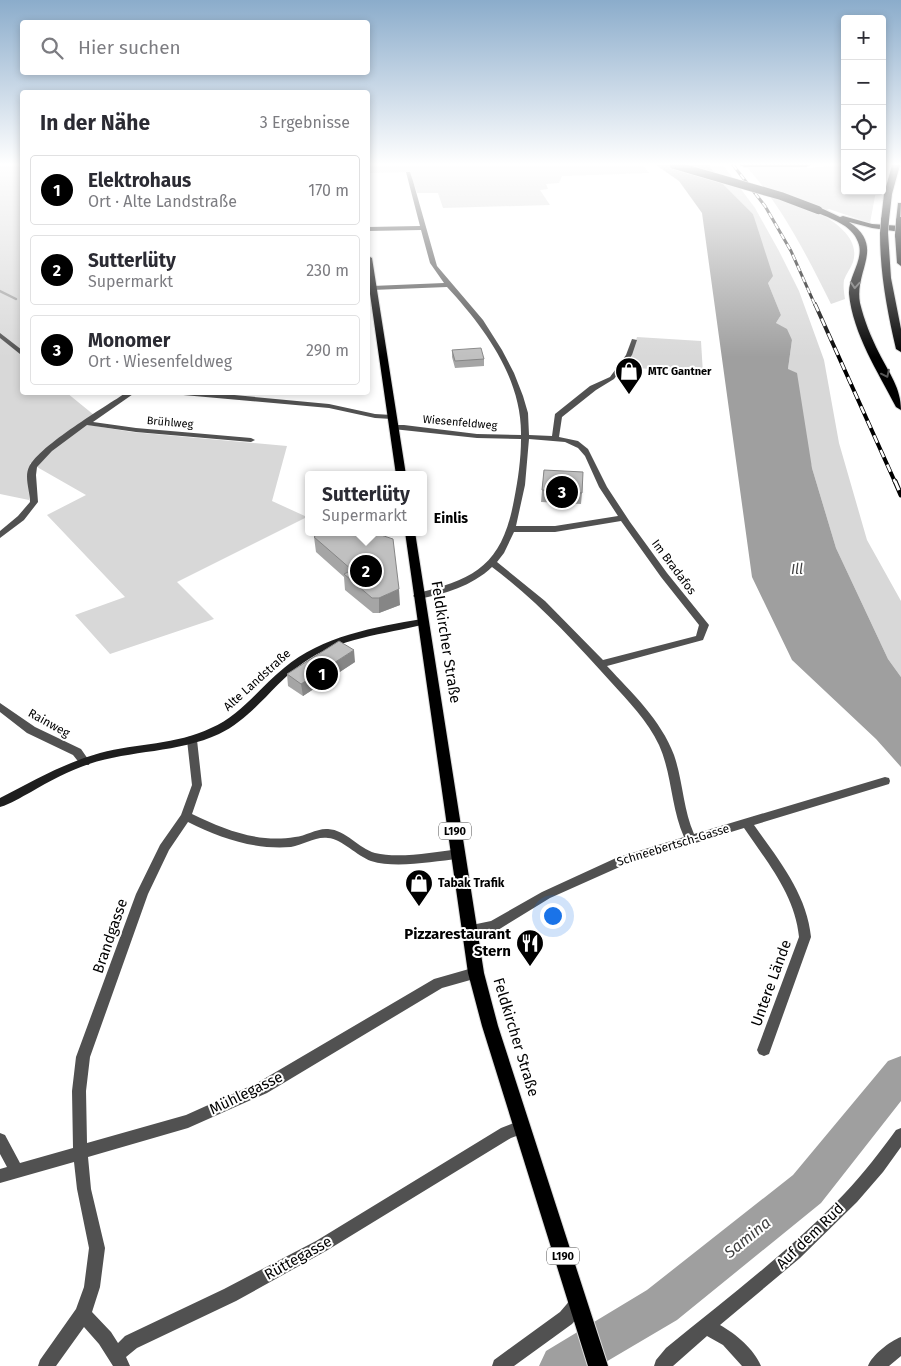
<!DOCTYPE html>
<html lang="de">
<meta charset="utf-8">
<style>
body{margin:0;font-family:"Fira Sans",sans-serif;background:#f2f2f3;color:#2b2b33}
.controls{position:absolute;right:15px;top:15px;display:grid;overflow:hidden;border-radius:5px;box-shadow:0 2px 8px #0003}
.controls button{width:45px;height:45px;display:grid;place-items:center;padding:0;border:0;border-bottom:1px solid #e1e1e2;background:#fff;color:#2b2b33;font:25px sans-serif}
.you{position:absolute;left:552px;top:915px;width:18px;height:18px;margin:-12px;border:4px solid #fff;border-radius:50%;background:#1a73e8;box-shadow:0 0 0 8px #1a73e833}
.badge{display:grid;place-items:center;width:32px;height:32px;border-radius:50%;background:#000;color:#fff;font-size:16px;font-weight:700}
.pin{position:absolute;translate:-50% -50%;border:2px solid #fff;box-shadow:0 1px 5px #0006}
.popup{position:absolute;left:305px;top:471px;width:122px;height:65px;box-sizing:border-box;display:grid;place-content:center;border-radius:5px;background:#fff;filter:drop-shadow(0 1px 4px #0005);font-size:16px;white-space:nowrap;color:#7c7c81}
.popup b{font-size:19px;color:#2b2b33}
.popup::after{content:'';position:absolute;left:50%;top:100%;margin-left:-10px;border:10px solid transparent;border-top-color:#fff}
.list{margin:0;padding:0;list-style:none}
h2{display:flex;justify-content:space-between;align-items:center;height:65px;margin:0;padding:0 20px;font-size:21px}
h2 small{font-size:16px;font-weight:400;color:#7c7c81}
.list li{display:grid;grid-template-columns:32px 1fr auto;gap:15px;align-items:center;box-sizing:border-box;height:70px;margin:0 10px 10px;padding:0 10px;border:1px solid #e1e1e2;border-radius:5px}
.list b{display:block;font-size:19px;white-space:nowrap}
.list p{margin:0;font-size:16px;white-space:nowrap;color:#7c7c81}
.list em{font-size:16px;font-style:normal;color:#7c7c81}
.icon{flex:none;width:28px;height:28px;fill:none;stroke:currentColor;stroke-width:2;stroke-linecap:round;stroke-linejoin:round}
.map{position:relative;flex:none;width:901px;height:1366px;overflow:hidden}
.search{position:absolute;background:#fff;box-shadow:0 2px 8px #0003;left:20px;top:20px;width:350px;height:55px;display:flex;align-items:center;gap:12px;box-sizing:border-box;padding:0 18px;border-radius:5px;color:#7c7c81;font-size:19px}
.panel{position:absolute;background:#fff;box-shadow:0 2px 8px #0003;left:20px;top:90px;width:350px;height:305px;border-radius:5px}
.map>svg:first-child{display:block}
.green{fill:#d8d8d8}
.water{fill:#9f9f9f}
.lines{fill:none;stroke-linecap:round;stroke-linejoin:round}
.stream{stroke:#9f9f9f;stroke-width:2.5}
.river{fill:#9f9f9f;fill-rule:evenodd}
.primary-casing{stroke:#dbdbdb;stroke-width:2}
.highway-casing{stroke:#dbdbdb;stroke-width:2}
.street{fill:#515151;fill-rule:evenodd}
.secondary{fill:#1e1e1e;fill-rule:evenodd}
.primary{fill:#000;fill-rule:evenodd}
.highway{fill:#000;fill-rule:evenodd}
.rail-far2-casing{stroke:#000;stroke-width:3}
.rail-far1-casing{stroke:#000;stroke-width:4}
.rail-casing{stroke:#000;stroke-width:5}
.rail-far2{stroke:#fff;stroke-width:2;stroke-dasharray:6;stroke-linecap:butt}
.rail-far1{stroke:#fff;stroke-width:2.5;stroke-dasharray:8;stroke-linecap:butt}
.rail{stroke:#fff;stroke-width:3;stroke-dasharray:10;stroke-linecap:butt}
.highway-bridge-casing{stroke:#dbdbdb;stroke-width:9;stroke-linecap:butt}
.highway-bridge{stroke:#000;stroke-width:8}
.wall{fill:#a5a5a5}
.shaded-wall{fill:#868686}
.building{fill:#c0c0c0;stroke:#868686}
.oneway{stroke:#595959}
.labels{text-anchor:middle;stroke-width:4;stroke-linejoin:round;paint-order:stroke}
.far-poi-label{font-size:11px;font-weight:bold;fill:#000;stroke:#fff;text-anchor:start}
.far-street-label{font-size:11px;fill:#000;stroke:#fff}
.shield{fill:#fff;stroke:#4c4c4c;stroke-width:1}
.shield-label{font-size:11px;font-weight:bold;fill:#000}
.street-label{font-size:12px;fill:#000;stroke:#fff}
.poi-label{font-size:12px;font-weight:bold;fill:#000;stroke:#fff;text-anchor:start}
.neighbourhood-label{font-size:14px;font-weight:bold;fill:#000;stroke:#fff}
.water-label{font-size:14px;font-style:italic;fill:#404040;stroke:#fff}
.near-street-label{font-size:15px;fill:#000;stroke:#fff}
.near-poi-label{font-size:15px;font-weight:bold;fill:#000;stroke:#fff;text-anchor:end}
.near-water-label{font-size:16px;font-style:italic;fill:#404040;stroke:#fff}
</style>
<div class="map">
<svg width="901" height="1366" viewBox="0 0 901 1366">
<rect width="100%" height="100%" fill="#fff"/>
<path class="green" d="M0,165H22V392L67,393L94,415L83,424L132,432L287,446L272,501L307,517L177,582L214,619L110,654L75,615L125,597L47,515L86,495L30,463L29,500L0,494Z
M368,165H643L649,173L562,176L559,183L546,184L548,189L540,190L550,205L443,208L438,193H417L410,172L368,173Z
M709,165H723L755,208L779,251L799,291L824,360L839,443L867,540L901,601V677L888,659L836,548L812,468L788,369L792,340L776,323L781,315L768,283L753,214L723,184Z
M745,165H789L793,169L845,165V191H876L870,223L829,209L819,213C837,223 860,239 853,262C851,268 846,274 844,280C843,286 844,293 845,299L831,304C806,254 782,206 745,165Z
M637,337L701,341L703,374L628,367Z"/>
<path class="water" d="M656,165H709L723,184L753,214L773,276L768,283L781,315L776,323L787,329L792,340L788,369L797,373L812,468L836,548L888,659L901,677V767L876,739L792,660L752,577L702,213L679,181Z"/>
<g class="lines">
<path class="stream" d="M0,291L16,299"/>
<path class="river" d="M901,1056V1101L821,1203L677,1320L599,1366H539L546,1351L647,1290L793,1175L888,1061Z"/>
<g class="primary-casing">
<path id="primary" d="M368,256L372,258L406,475H396L368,280Z
M405,532H415L484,973L498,1026L608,1366H588L482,1026L468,973Z"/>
</g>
<g class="highway-casing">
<path id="highway" d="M740,165H810L806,167H744Z
M892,165H900L892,194L889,220L885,222L881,220L884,194Z
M898,203H901L900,223L896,221Z
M815,208H821L840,217L843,216L872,224L901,226V232L872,228L849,222C886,247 854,270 860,303C864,320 871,337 879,353C889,373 901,388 901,410L896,407C878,372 853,334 849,294C848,276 865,259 858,242C852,225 830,218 815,212Z
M884,230L888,233L891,278L901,329V352L896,349C887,310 880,273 880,233Z
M899,232L901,233V266L897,263L895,235Z"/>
</g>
<path class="street" d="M406,172H410L413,181L437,266L483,320L502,350L514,373L523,396L528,413L529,435L552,436L555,414L590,386L610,377L626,355L632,339L637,340L632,355L614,379L596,390L562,417L559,437L578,441L588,449L607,487L630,522L667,573L709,625L703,640L607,666C632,693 661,720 674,755C683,781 683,809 694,834L885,777L889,778L890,781L889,784L754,825C778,859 807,894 811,937L769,1054L764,1056L759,1054L757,1050L799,937C795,895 767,862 744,828L624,865L550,898L498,930L471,935L467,934L465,930L467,926L491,921L542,892L616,858L684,837C671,808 672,774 659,745C648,721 628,701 610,681C573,640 537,601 492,567C472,586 445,594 418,599L413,596L415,594C476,579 502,565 514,500C518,480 521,459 521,439L477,438L393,429L389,427L393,425H404L477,434L521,435C522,378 484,327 447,287L372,290L369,288L372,286L444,283L430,263L421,230L368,231V227L420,226ZM529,439L565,442L578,448L585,456L599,487L618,516L555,526H516L525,485ZM621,521L661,577L699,625L696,636L603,660L545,601L497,562L504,553L514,532H555Z
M0,333L22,350V355L20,354L0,338Z
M127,392H136L93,422L136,428L251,438L255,440L251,442L136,432L87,425L52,451L37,467L36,475L38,502L24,520L0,538V531L18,516L30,502C30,491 24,477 29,467C40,445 105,407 127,392Z
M169,392H202L329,404L375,414L392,415L396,417L392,419L375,418L329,408L172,394Z
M0,703L35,727L81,749L90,762L89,765H81L73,755L27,733L0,712Z
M192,736L196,737L197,740L202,785L192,814C225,830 258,843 295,837C306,836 317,828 328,829C346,830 358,848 375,853C399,859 434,852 459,849L463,851L465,854L463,857L459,859C433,861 397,869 371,861C357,856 342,839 328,838C316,836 303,845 291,847C254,850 220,838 188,822L169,850L148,894L90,1057L86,1091L87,1143L186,1115L257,1083L434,979L476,967L481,969L482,973L481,977L442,988L267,1093L188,1128L88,1157L91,1189L105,1248L100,1287L92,1312L111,1332L118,1343L125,1336L224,1289L316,1241L501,1128L522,1120L527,1122L529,1127L527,1132L511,1138L326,1251L236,1301L137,1348L126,1357L130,1366H113L99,1344L84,1327L56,1366H38L40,1360L76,1309L84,1287L89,1248L77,1189L74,1162L0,1183V1169L7,1167L0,1154V1133L5,1135L20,1163L73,1148L72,1091L76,1057L136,894L160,845L181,815L192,785L187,740L188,737Z
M901,1128V1147L883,1172L857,1202L800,1258L720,1325C736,1334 754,1349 761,1366H742L723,1345L707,1336L673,1366H654L656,1360L666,1348C727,1298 791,1250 845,1193C864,1173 880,1152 896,1130Z
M578,1296L584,1298L586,1304L584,1310L572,1324L514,1366H492L494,1360L560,1312L572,1298Z
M901,1337V1356L889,1366H868C872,1355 890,1341 901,1337Z"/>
<path class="secondary" d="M422,619L425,620L427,622L425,624C384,635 339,637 303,663C273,684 253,718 219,734C178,753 131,750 89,764C69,771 49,781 31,792C21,797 11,804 0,807V798C33,781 64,763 100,753C137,743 176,745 211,728C241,715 259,688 284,668C322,636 375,627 422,619Z"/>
<use href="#primary" class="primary"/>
<use href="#highway" class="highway"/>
<g class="rail-far2-casing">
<path id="rail-far2" d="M733,165L765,206L791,251L815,305"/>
</g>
<g class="rail-far1-casing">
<path id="rail-far1" d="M815,304L895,482"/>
</g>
<g class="rail-casing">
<path id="rail" d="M895,481L901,495"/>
</g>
<use href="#rail-far2" class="rail-far2"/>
<use href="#rail-far1" class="rail-far1"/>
<use href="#rail" class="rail"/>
<g class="highway-bridge-casing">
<path id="highway-bridge" d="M674,165L781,196L818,210
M884,233L885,220
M899,235L900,221"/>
</g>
<use href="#highway-bridge" class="highway-bridge"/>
</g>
<path class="wall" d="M452,350L484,359V366L455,368L452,357Z
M544,470L582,493L581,504L541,502Z
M314,537L400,605L379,613H373L345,590L344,577L316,552Z
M355,662L303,696L288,686L287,674Z"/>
<path class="shaded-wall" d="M399,589L400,605L379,613V598Z
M354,650L355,662L303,696L301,684Z"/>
<path class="building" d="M481,348L484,359L455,361L452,350Z
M544,470L583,472L582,493L542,490Z
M370,473V475H350V474Z
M320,532H372L393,539L399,589L379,598H372L344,574L352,570L314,537Z
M339,641L354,650L301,684L287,674Z"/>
<defs><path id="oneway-chevron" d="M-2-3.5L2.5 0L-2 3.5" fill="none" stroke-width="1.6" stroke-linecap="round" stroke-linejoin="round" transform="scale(1.25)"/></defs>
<g class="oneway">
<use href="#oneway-chevron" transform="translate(855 285) rotate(94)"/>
<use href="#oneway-chevron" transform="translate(886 374) rotate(64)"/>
</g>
<linearGradient id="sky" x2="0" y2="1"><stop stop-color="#8baccb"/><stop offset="0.46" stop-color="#fff"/><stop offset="1" stop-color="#fff" stop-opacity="0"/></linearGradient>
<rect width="901" height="357" fill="url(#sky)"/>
<defs>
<g id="shop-pin" transform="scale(1.4375)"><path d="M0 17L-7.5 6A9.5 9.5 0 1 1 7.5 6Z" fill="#000" stroke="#fff"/><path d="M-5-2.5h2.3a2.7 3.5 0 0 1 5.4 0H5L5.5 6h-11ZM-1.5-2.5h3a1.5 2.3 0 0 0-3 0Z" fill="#fff"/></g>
<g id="restaurant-pin" transform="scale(1.4375)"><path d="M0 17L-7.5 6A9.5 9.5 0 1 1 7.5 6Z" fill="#000" stroke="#fff"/><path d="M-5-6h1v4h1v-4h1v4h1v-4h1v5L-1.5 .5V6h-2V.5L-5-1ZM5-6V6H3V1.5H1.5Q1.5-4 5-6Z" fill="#fff"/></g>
</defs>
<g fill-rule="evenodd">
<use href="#shop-pin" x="629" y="371"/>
<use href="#shop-pin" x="419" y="883"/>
<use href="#restaurant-pin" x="530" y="943"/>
</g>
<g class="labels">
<g class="far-poi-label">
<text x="648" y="375">MTC Gantner</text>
</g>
<g class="far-street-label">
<text transform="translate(170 422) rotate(5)" y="4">Brühlweg</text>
<text transform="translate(460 422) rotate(5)" y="4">Wiesenfeldweg</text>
</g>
<g class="shield">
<rect x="439" y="822.5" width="32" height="17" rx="4"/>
<rect x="547" y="1247.5" width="32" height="17" rx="4"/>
</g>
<g class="shield-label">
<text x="455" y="835">L190</text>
<text x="563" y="1260">L190</text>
</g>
<g class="street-label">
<text transform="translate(674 567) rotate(53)" y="4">Im Bradafos</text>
<text transform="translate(257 680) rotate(-42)" y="4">Alte Landstraße</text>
<text transform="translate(49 723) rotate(29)" y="4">Rainweg</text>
<text transform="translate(673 845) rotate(-17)" y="4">Schneebertsch-Gasse</text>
</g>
<g class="poi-label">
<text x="438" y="887">Tabak Trafik</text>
</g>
<g class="neighbourhood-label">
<text x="451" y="523">Einlis</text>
</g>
<g class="water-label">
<text x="797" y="574">Ill</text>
</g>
<g class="near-street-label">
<text transform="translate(446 642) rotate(81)" y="5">Feldkircher Straße</text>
<text transform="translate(110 936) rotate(-71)" y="5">Brandgasse</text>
<text transform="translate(771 983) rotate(-70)" y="5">Untere Lände</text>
<text transform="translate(516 1037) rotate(73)" y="5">Feldkircher Straße</text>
<text transform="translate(246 1093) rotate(-26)" y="5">Mühlegasse</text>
<text transform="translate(810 1236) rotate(-44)" y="5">Auf dem Rud</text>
<text transform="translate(298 1258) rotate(-29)" y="5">Rüttegasse</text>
</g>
<g class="near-poi-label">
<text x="511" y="939">Pizzarestaurant<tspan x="511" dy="17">Stern</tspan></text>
</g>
<g class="near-water-label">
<text transform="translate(747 1237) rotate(-39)" y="6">Samina</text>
</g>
</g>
</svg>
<div class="controls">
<button>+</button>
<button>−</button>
<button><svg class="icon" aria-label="locate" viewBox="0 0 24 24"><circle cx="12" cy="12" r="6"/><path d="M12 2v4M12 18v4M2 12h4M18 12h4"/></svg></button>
<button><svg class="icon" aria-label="layers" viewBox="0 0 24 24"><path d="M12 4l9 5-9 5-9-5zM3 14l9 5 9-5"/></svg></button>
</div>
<div class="you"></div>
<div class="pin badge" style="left:322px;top:674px">1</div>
<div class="pin badge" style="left:366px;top:571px">2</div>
<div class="popup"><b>Sutterlüty</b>Supermarkt</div>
<div class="pin badge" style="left:562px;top:492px">3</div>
<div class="search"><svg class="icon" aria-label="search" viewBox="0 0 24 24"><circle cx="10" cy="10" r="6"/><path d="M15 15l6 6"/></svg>Hier suchen</div>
<section class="panel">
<h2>In der Nähe<small>3 Ergebnisse</small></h2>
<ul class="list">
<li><span class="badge">1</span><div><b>Elektrohaus</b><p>Ort · Alte Landstraße</p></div><em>170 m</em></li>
<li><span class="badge">2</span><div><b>Sutterlüty</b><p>Supermarkt</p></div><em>230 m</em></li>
<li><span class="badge">3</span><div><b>Monomer</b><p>Ort · Wiesenfeldweg</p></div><em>290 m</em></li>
</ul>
</section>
</div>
